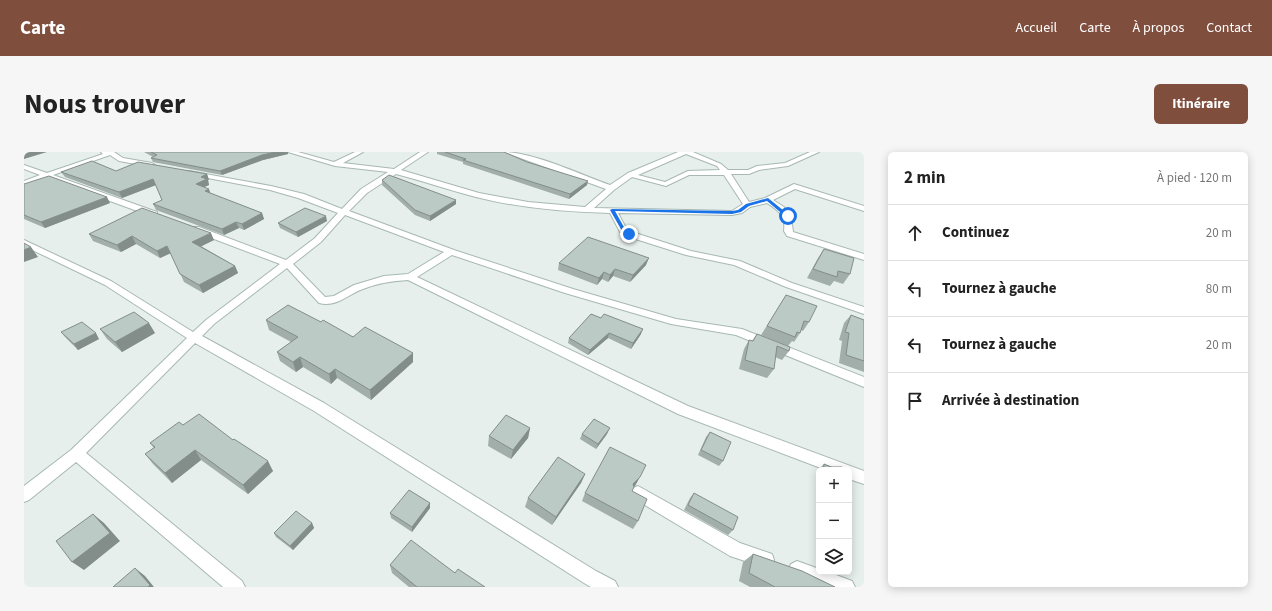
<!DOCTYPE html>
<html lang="fr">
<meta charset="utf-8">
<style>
body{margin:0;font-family:"Source Sans 3",sans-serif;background:#f6f6f6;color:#222}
.controls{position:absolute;right:12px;bottom:12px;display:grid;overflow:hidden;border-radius:6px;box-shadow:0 2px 10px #0003}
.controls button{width:36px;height:36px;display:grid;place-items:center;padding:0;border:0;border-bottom:1px solid #e0e0e0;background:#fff;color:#222;font:20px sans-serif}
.stop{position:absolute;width:12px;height:12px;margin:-9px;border:3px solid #1a73e8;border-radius:50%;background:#fff}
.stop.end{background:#1a73e8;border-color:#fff;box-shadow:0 1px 4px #0008}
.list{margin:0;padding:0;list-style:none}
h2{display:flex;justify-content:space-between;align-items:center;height:52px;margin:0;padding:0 16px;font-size:17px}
h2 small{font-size:13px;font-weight:400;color:#767676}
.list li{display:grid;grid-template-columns:26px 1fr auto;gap:12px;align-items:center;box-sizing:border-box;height:56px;padding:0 16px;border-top:1px solid #e0e0e0}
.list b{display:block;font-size:15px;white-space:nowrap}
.list em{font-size:13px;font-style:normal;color:#767676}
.icon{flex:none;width:22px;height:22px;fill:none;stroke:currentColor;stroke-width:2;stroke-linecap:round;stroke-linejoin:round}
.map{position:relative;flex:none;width:840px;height:435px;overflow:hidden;border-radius:6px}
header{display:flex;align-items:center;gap:24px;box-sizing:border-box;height:56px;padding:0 20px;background:#804e3d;color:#fff}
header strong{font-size:19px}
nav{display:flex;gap:22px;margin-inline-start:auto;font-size:14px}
.intro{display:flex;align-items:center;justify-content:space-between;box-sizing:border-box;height:96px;padding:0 24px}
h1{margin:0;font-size:28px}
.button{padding:10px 18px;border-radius:6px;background:#804e3d;color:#fff;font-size:14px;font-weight:700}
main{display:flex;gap:24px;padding:0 24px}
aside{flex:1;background:#fff;border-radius:6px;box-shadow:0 2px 10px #0003}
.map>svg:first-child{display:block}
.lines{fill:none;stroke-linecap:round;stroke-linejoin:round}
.street-casing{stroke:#a8b8b2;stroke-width:2}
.street{fill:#fff;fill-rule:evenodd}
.wall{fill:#a1aea9}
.shaded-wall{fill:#838d89}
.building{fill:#bbcac4;stroke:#838d89}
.route{fill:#1a73e8}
</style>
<header>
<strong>Carte</strong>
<nav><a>Accueil</a><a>Carte</a><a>À propos</a><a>Contact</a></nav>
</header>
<div class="intro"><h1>Nous trouver</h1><a class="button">Itinéraire</a></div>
<main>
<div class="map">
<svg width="840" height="435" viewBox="0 0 840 435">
<rect width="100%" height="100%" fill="#e6efeb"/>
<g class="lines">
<g class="street-casing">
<path id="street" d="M77,0H90L99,6L128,11L131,13L128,15L95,9L86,3L29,23L133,60V64H127L23,26L0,33V29L16,23L0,17V13L23,21L79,2Z
M264,0H274L310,10L331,0H339L319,11L370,17L396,0H404L377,18L455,41L504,50L561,55L582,37L480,0C509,0 558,23 586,33L604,21L654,0H669L697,12L704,18H724L733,14L761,11L786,0H795L764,14L735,18L725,22H707L725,50L741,46L770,32L840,54V59L771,37L749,48L760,55L767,64L769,80L840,102V108L763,84L760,79C762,64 755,59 743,51L726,55L718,61L708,63L594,61L602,76L608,80L667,99L716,109L768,131L840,155V162L762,135L710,113L662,103L602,84L596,80L586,61C541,60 495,56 452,45C425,38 399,29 372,22L343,41L325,59L430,98L549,137L652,167L718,177L840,225V235L712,183L647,172L541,141L428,103L393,125L664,254L840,319V332L825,327V318H802L654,262L384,128C368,129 354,131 339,137C324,142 312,156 295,151L263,116L190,172L178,184L300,251L572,419L591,429L594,435H567L560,431L290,259L171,191L62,301L218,429L221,435H199L52,310L5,348L0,350V334L47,298L163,186L81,133L0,94V88L87,129L169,180L182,168L256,112L169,79L168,77L169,75H175L262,108L291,86L314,61L274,46L246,38L168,23H165V19L247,34L280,42L318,57L337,37L364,20L311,14ZM662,2L693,14L696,18L664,19L641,30L614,23ZM665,23H700L719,52L708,59L570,56L590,38L608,25L642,34ZM321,63L420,100L384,122L360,124L330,133L310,144L301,145L269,112L297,90Z
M614,334L716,391L748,402L750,408L748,414L742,416L706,404L609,346L606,341L609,336Z
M773,409L795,417V420H804L828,429L831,435H797L767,424L764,418L767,412Z"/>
</g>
<use href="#street" class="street"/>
</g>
<path class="wall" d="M120,0H264V2L239,8L198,23L129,10L127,6L129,5Z
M413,0H480L503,10L563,33L545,47L439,12V10L413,2Z
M92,19L183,22L185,28H184L185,33L180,35L186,41L238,61L240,67L220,78L215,76L200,83L132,58L129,52L138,48L132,33L98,46L41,25L37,20Z
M358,28L432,52L406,69L391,63L358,33Z
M0,32L86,51L21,76L0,67Z
M303,69L274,85L256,76L254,71Z
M65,82L190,88L177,94L211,114L214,121L179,141L160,130L147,101L136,106L112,92L97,100L69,89Z
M800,97L826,122L819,132L810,129L806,134L783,126L794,106Z
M535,111L622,113L606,130L589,124L584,130L578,127L573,133L534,118Z
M762,143L785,170L779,179L777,178L776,181L770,190L768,189L764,194L737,183Z
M567,162L617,182L607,197L584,186L564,203L544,191L545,186Z
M827,163L840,168V220L815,211L818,189L815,188L820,171Z
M242,168L297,170L329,185L389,201V210L347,248L313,226L307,232L279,215L272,220L256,209L253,200L267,190L245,178Z
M76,177L131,181L98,200L83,187Z
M37,180L75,187L54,198L41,185Z
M733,182L765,199L758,208L751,205L750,217L743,226L715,217L720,197L725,188L728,189Z
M159,273L209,288L249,319L224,342L177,308L148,331L129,312L121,302L130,296L126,291Z
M506,276L504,286L487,307L464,294L465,284Z
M686,280L699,309L695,314L674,303L682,285Z
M558,282H583L572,297L556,287Z
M800,312L817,318H795V336L793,334L795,317Z
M561,322L557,331L528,373L501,355L504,346Z
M610,334L608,339L614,369L609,377L558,349L561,341Z
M670,341L709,378L704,383L660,358L666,346Z
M406,351V356L388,380L367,366L366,361Z
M288,371L290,376L269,398L252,385L250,381Z
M729,402L810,435H726L715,429L719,410Z
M366,413L431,421L461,435H385L368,421Z"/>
<path class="shaded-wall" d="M0,0H23L0,7Z
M252,0H264V2L239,8L198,23L196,19L238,3Z
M183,22L185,28H184L185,33L174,38L172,32L177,25Z
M129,27L132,33L98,46L95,40Z
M564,29L563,33L545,47L546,42Z
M185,37L187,43L181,39Z
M83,45L86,51L21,76L17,70Z
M432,48V52L406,69V64Z
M238,61L240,67L220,78L218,72Z
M302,64L303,69L274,85L272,80Z
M212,70L215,76L200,83L198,77Z
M187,81L190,88L172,97L168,90Z
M108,84L112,92L97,100L93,93Z
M143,94L147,101L136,106L133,99Z
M7,95L14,105L0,110V98Z
M625,106L622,113L606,130L609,123Z
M211,114L214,121L179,141L175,133Z
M591,117L589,124L584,130L586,123Z
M580,120L578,127L573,133L575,126Z
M125,171L131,181L98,200L91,190Z
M619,177L617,182L607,197L609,191Z
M72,181L75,187L54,198L50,192Z
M585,181L584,186L564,203L566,198Z
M389,201V210L347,248L346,238Z
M276,205L279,215L272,220L269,210Z
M311,217L313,226L307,232L305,222Z
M506,276L504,286L487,307L489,298Z
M586,276L583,282L572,297L574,292Z
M171,298L177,308L148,331L141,321Z
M244,309L249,319L224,342L219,333Z
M561,322L557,331L528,373L532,365Z
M616,325L611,334L605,340L609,332Z
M406,351V356L388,380V375Z
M69,362L80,371L96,389L60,418L48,410Z
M288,371L290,376L269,398L266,394Z
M111,416L121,424L130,435H124Z"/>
<path class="building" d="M127,0H252L238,3L196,19L127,6L133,3Z
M421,0H480L503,10L564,29L546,42L439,8L442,7Z
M68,9L92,19L114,10L183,22L177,25L183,27L172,32L185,37L181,39L238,61L218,72L212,70L198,77L129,52L138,48L129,27L95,40L37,20Z
M365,23L432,48L406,64L391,58L358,28Z
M25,24L83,45L17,70L0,63V32Z
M118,56L187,81L168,90L211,114L175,133L156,122L143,94L133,99L108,84L93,93L65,82Z
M281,56L302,64L272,80L254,71Z
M564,85L625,106L609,123L591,117L586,123L580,120L575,126L535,111Z
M0,91L7,95L0,98Z
M800,97L830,106L826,122L814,119L813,125L789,117Z
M762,143L793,154L785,170L780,169L776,181L773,180L771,185L743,174Z
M264,153L297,170L299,168L329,185L341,175L389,201L346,238L311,217L305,222L276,205L269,210L253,200L274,185L242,168Z
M110,160L125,171L91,190L76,177Z
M567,162L577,166L580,162L619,177L609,191L585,181L566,198L545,186Z
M827,163L840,168V209L822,203L825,181L821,180Z
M58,170L72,181L50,192L37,180Z
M733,182L766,195L765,199L753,194L750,217L721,208L725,188L729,189Z
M175,262L209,288L210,287L244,309L219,333L171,298L141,321L121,302L131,295L126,291L155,270L159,273Z
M482,263L506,276L489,298L465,284Z
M570,267L586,276L574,292L558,282Z
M686,280L707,290L699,309L677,298Z
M586,295L622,313L616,325L609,332L610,335L608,339L623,347L614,369L561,341Z
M534,305L561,322L532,365L504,346Z
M800,312L807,315H818L817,318H800Z
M385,338L406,351L388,375L366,361Z
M670,341L714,365L709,378L664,353Z
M272,359L288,371L266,394L250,381Z
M69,362L86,381L48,410L32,389Z
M387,388L431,421L434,417L461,435H393L366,413Z
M729,402L778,419L811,435H751L725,421Z
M111,416L126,433L124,435H89Z"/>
<path class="route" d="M744,46L765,63V65H762L743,49L725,54L717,60L708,62L591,59L601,77L607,82L605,83L598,79L586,58L588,57L708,59L714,58L722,52Z"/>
</svg>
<div class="controls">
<button>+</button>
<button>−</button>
<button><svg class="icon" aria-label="layers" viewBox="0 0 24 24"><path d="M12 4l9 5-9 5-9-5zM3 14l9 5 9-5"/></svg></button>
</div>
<div class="stop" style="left:764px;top:64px"></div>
<div class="stop end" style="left:605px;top:82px"></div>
</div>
<aside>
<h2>2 min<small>À pied · 120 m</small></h2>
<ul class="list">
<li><svg class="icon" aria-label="ahead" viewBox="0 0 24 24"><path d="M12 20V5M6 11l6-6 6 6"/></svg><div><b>Continuez</b></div><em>20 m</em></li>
<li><svg class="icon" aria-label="left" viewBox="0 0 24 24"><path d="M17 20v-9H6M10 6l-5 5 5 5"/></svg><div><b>Tournez à gauche</b></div><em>80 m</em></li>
<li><svg class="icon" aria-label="left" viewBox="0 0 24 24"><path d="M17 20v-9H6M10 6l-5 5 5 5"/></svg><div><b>Tournez à gauche</b></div><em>20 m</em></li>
<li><svg class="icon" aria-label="arrive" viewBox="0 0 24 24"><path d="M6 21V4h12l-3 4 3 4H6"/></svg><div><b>Arrivée à destination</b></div></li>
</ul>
</aside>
</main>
